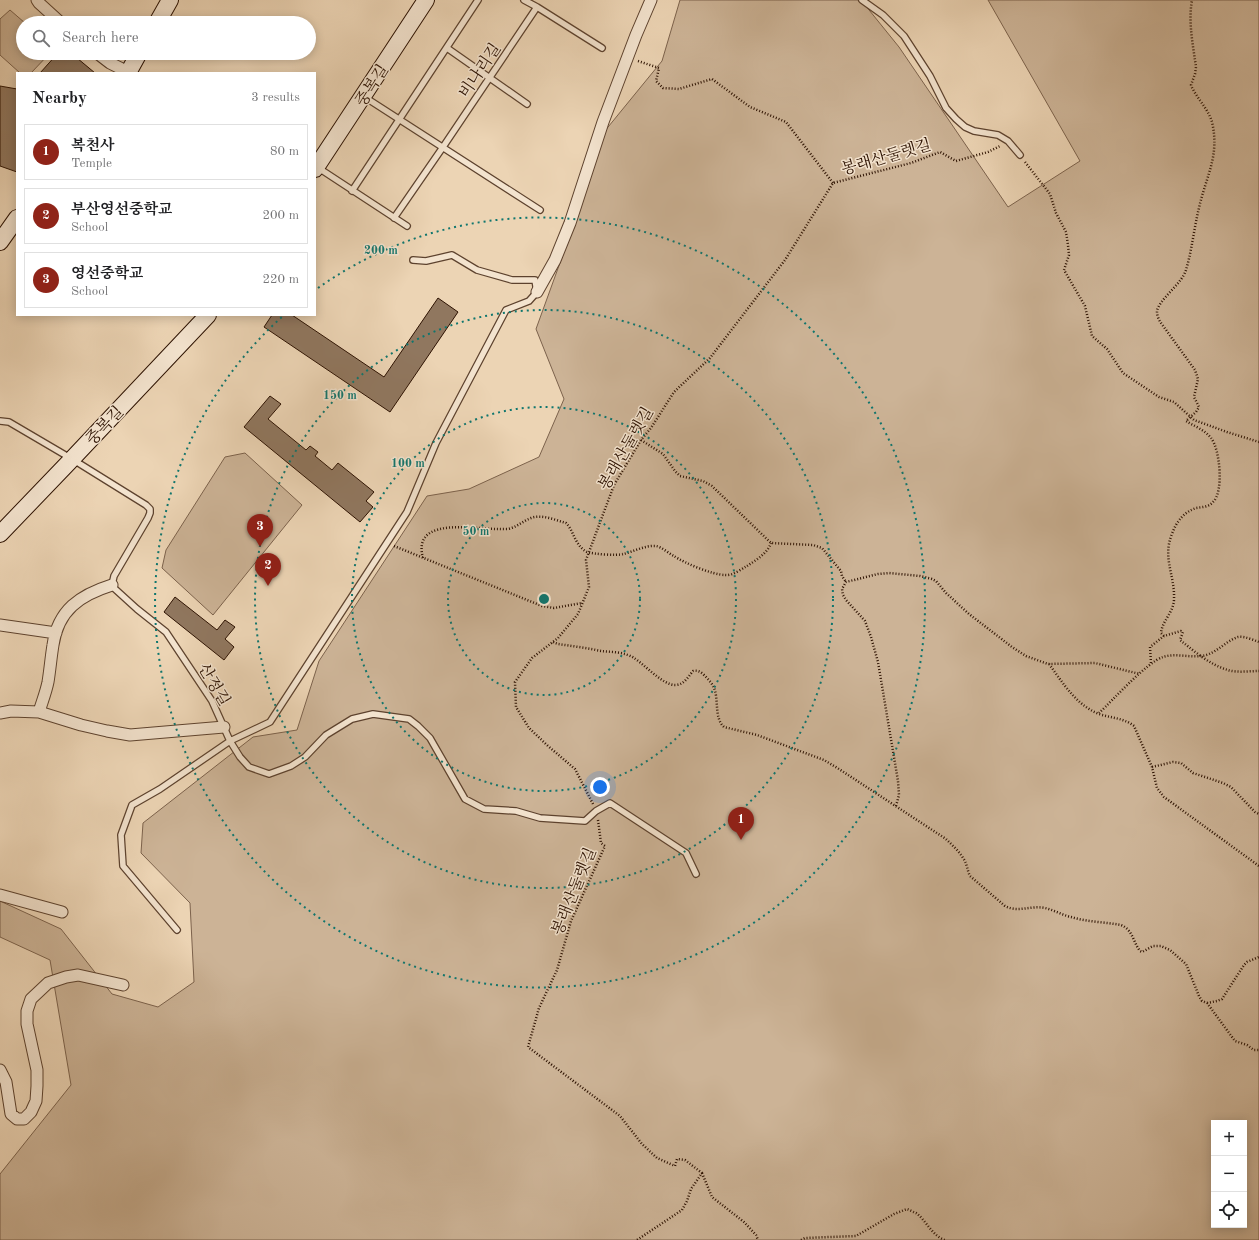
<!DOCTYPE html>
<meta charset="utf-8">
<style>
body{margin:0;font-family:"Old Standard TT","Noto Serif KR",serif;background:#f2f2f2;color:#202124}
.controls{position:absolute;right:12px;bottom:12px;display:grid;overflow:hidden;border-radius:0px;box-shadow:0 2px 10px #0003}
.controls button{width:36px;height:36px;display:grid;place-items:center;padding:0;border:0;border-bottom:1px solid #e0e0e0;background:#fff;color:#202124;font:20px sans-serif}
.you{position:absolute;left:600px;top:787px;width:14px;height:14px;margin:-10px;border:3px solid #fff;border-radius:50%;background:#1a73e8;box-shadow:0 0 0 6px #1a73e833}
.badge{display:grid;place-items:center;width:26px;height:26px;border-radius:50%;background:#8f2418;color:#fff;font-size:13px;font-weight:700}
.pin{position:absolute;translate:-50% -33px;filter:drop-shadow(0 1px 2px #0008)}
.pin::after{content:'';position:absolute;top:21px;width:14px;height:12px;background:inherit;clip-path:polygon(0 0,100% 0,50% 100%)}
.list{margin:0;padding:0;list-style:none}
h2{display:flex;justify-content:space-between;align-items:center;height:52px;margin:0;padding:0 16px;font-size:17px}
h2 small{font-size:13px;font-weight:400;color:#757577}
.list li{display:grid;grid-template-columns:26px 1fr auto;gap:12px;align-items:center;box-sizing:border-box;height:56px;margin:0 8px 8px;padding:0 8px;border:1px solid #e0e0e0;border-radius:0px}
.list b{display:block;font-size:15px;white-space:nowrap}
.list p{margin:0;font-size:13px;white-space:nowrap;color:#757577}
.list em{font-size:13px;font-style:normal;color:#757577}
.icon{flex:none;width:22px;height:22px;fill:none;stroke:currentColor;stroke-width:2;stroke-linecap:round;stroke-linejoin:round}
.map{position:relative;flex:none;width:1259px;height:1240px;overflow:hidden}
.search{position:absolute;background:#fff;box-shadow:0 2px 10px #0003;left:16px;top:16px;width:300px;height:44px;display:flex;align-items:center;gap:10px;box-sizing:border-box;padding:0 14px;border-radius:22px;color:#757577;font-size:15px}
.panel{position:absolute;background:#fff;box-shadow:0 2px 10px #0003;left:16px;top:72px;width:300px;height:244px;border-radius:0px}
.map>svg:first-child{display:block}
.green{fill:#ccb396;stroke:#7c624c;fill-rule:evenodd}
.building{fill:#90775f;stroke:#2d1202}
.lines{fill:none;stroke-linecap:round;stroke-linejoin:round}
.lane-casing{stroke:#5d422e;stroke-width:8}
.street-casing{stroke:#5d422e;stroke-width:13}
.secondary-casing{stroke:#2d1202;stroke-width:18}
.path{stroke:#2d1202;stroke-width:2.5;stroke-dasharray:1 2;stroke-linecap:butt}
.lane{stroke:#f3e3ce;stroke-width:5.5}
.street{stroke:#f3e3ce;stroke-width:11}
.secondary{stroke:#f3e3ce;stroke-width:16}
.ring{fill:none;stroke:#0f766e;stroke-width:2;stroke-dasharray:2 4}
.labels{text-anchor:middle;stroke-width:3;stroke-linejoin:round;paint-order:stroke}
.street-label{font-size:16px;fill:#2d1202;stroke:#f3e3ce}
.centre{fill:#0f766e;stroke:#f3e3ce;stroke-width:2}
.ring-label{font-size:12px;text-anchor:middle;font-weight:bold;fill:#0f766e;stroke:#f3e3ce;stroke-width:3;stroke-linejoin:round;paint-order:stroke}
</style>
<div class="map">
<svg width="1259" height="1240" viewBox="0 0 1259 1240">
<rect width="100%" height="100%" fill="#ecd4b4"/>
<filter id="stains"><feTurbulence type="fractalNoise" baseFrequency=".005" numOctaves="4"/><feColorMatrix values="0 0 0 0 .2 0 0 0 0 .09 0 0 0 0 .02 0 0 0 .5 -.17"/></filter>
<radialGradient id="worn" r=".72"><stop offset=".6" stop-color="#630" stop-opacity="0"/><stop offset="1" stop-color="#630" stop-opacity=".3"/></radialGradient>
<path class="green" d="M680,0H861L899,47L1008,207L1080,161L988,0H1259V1240H0V1174L71,1085L50,960L0,937V901L61,929L112,994L158,1007L194,982L190,903L141,853L143,823L253,737L297,730L319,661L427,496L469,489L539,457L564,399L536,329L569,238L595,143L662,61ZM1214,1123H1244V1225H1214Z
M10,10L25,23H23V53H50L31,73H20L0,55V19Z
M245,453L302,505L213,615L162,568L166,550L225,457Z"/>
<path class="building" d="M58,53H71L95,73H40Z
M0,86L17,89V172L0,166Z
M438,298L458,312L390,412L264,327L272,315H292L384,377Z
M270,396L281,404L268,419L306,450L310,446L318,452L315,456L332,470L338,463L374,492L366,501L373,507L360,522L244,427Z
M175,597L217,630L225,620L235,627L225,639L234,647L224,660L164,612Z"/>
<g class="lines">
<g class="lane-casing">
<path id="lane" d="M524,0L537,7L602,48
M862,0L883,15L904,36L930,76L946,108L956,119L965,127L974,131L998,135L1008,141L1020,155
M447,48L527,104
M363,96L540,210
M317,167L407,226
M352,191L478,0
M394,218L443,147L537,7
M0,421L9,422L72,459L146,505L150,509V513L148,518L114,576L112,585L115,589L137,609L166,632L212,701L230,741L240,757L249,767L269,774L291,766L305,757L326,735L352,719L373,714L409,719L418,726L430,738L465,799L484,809L516,811L540,818L585,821L596,811L610,803L686,853L696,874
M177,930L123,866L121,835L132,805L160,789L230,741L270,722L407,512L436,443L506,310L529,301L537,292L535,280H512L477,270L452,255L426,261L413,260"/>
</g>
<g class="street-casing">
<path id="street" d="M37,0L39,3L61,23
M97,53L110,63L128,72
M537,292L555,260L570,223L603,122L636,35L651,0
M0,625L56,633
M39,712C42,702 46,692 48,682C50,670 51,657 53,645C58,610 80,595 112,585
M0,713L11,711L39,712L81,725L107,731L130,735L224,727
M0,895L62,912
M0,1070L6,1082L11,1114L17,1119H24L31,1112L36,1101L37,1086V1070L27,1024V1011L31,999L48,983L66,977L78,975L123,985"/>
</g>
<g class="secondary-casing">
<path id="secondary" d="M157,23L170,0
M128,73L139,53
M315,169L426,0
M0,242L17,218
M0,534L72,459L208,315"/>
</g>
<path class="path" d="M638,61L659,68L656,81L663,88L679,89L712,79L750,107L786,122L833,183
M1025,162L1050,194L1056,213L1066,232L1068,245L1069,255L1064,270L1085,306L1092,336L1107,349L1123,373L1159,397L1174,402L1194,420L1227,432L1259,442
M641,440L663,454L675,471L680,476L703,481L712,486L771,543L813,545L822,548L841,571L842,576L846,582
M394,546L542,606L554,608L582,603
M423,558C413,522 458,527 479,528C489,529 498,529 508,529C517,527 523,521 531,518C542,514 555,520 566,523C574,531 575,546 587,552C593,554 617,556 623,554C633,552 645,545 656,546C662,547 668,553 674,556C684,563 713,575 725,575C733,576 741,569 747,566C756,560 767,554 771,543
M1164,636L1161,633C1162,621 1174,612 1174,599C1175,575 1162,558 1172,534C1176,522 1184,512 1196,508C1202,507 1209,507 1213,502C1224,492 1220,449 1211,438C1205,430 1194,426 1186,421L1196,412L1199,407L1194,397L1198,379L1195,370L1161,323C1159,320 1157,316 1157,312C1157,301 1182,284 1186,270C1192,250 1194,228 1199,208C1206,176 1220,156 1212,122C1208,108 1196,98 1191,85L1195,74L1196,67C1193,45 1188,22 1192,0
M553,642L558,644C572,646 587,648 601,651C612,652 625,652 634,658C645,665 663,685 675,685C684,685 688,677 693,671C698,670 701,672 704,675C708,679 712,683 714,688C719,700 714,718 724,727L757,735L824,760L839,769L946,839C952,845 959,851 963,858C967,863 967,870 970,876L1005,906C1019,913 1030,905 1045,908C1054,910 1062,915 1071,917C1087,922 1105,922 1121,925C1133,930 1133,942 1140,951L1142,952L1153,946H1161L1170,950L1186,964L1199,996L1202,1001L1207,1003L1235,1041L1247,1045L1254,1050H1259
M1151,663L1150,647L1164,636L1181,631L1183,632L1180,640C1194,651 1210,665 1228,670C1237,673 1249,671 1259,671
M1049,664C1063,683 1076,705 1099,714C1111,718 1124,718 1134,726L1152,767L1157,788L1164,797L1259,866
M1099,713C1113,700 1147,662 1163,657C1178,652 1194,660 1209,654C1219,650 1228,640 1238,637C1245,636 1253,640 1259,642
M1152,767L1173,762L1181,763L1193,773L1223,783L1231,787L1255,812L1259,814
M593,804L575,769L548,746L529,728L516,707L515,682L532,658L558,638L578,614L589,587L586,560L614,485L641,440L651,428L674,392L710,358L785,260L833,183L911,163L940,152L956,161L988,152L1000,146
M896,806L899,795L898,781L878,662L871,637L865,621L846,600L843,595L842,589L846,582L878,574L889,573L920,576L932,579L936,581L946,593L969,614L1012,647L1026,656L1048,664L1095,663L1140,674
M598,820L601,843L605,846L571,921L557,970L539,1008L528,1047L620,1116L642,1144L657,1158L675,1166L677,1159L685,1160L702,1173L691,1189L687,1201L682,1210L637,1240
M1207,1003L1217,1001L1222,999L1244,965L1247,962L1259,957
M702,1173L712,1197L744,1222L756,1235L758,1240
M801,1240L805,1238L856,1236L894,1214L907,1209C910,1210 913,1212 916,1213C926,1220 932,1236 945,1240"/>
<use href="#lane" class="lane"/>
<use href="#street" class="street"/>
<use href="#secondary" class="secondary"/>
</g>
<g class="ring">
<circle cx="544" cy="599" r="96"/>
<circle cx="544" cy="599" r="192"/>
<circle cx="544" cy="599" r="289"/>
<path d="M318 288A385 385 0 1 1 284 315"/>
</g>
<g class="labels">
<g class="street-label">
<text transform="translate(479 70) rotate(-56)" y="6">비나리길</text>
<text transform="translate(371 85) rotate(-57)" y="6">중복길</text>
<text transform="translate(886 156) rotate(-16)" y="6">봉래산둘렛길</text>
<text transform="translate(104 425) rotate(-47)" y="6">중복길</text>
<text transform="translate(625 448) rotate(-60)" y="6">봉래산둘렛길</text>
<text transform="translate(215 684) rotate(59)" y="6">산정길</text>
<text transform="translate(573 891) rotate(-68)" y="6">봉래산둘렛길</text>
</g>
</g>
<circle cx="544" cy="599" r="6" class="centre"/>
<g class="ring-label">
<text x="381" y="254">200 m</text>
<text x="340" y="399">150 m</text>
<text x="408" y="467">100 m</text>
<text x="476" y="535">50 m</text>
</g>
<rect width="100%" height="100%" filter="url(#stains)"/>
<rect width="100%" height="100%" fill="url(#worn)"/>
</svg>
<div class="controls">
<button>+</button>
<button>−</button>
<button><svg class="icon" aria-label="locate" viewBox="0 0 24 24"><circle cx="12" cy="12" r="6"/><path d="M12 2v4M12 18v4M2 12h4M18 12h4"/></svg></button>
</div>
<div class="you"></div>
<div class="pin badge" style="left:741px;top:840px">1</div>
<div class="pin badge" style="left:268px;top:586px">2</div>
<div class="pin badge" style="left:260px;top:547px">3</div>
<div class="search"><svg class="icon" aria-label="search" viewBox="0 0 24 24"><circle cx="10" cy="10" r="6"/><path d="M15 15l6 6"/></svg>Search here</div>
<section class="panel">
<h2>Nearby<small>3 results</small></h2>
<ul class="list">
<li><span class="badge">1</span><div><b>복천사</b><p>Temple</p></div><em>80 m</em></li>
<li><span class="badge">2</span><div><b>부산영선중학교</b><p>School</p></div><em>200 m</em></li>
<li><span class="badge">3</span><div><b>영선중학교</b><p>School</p></div><em>220 m</em></li>
</ul>
</section>
</div>
